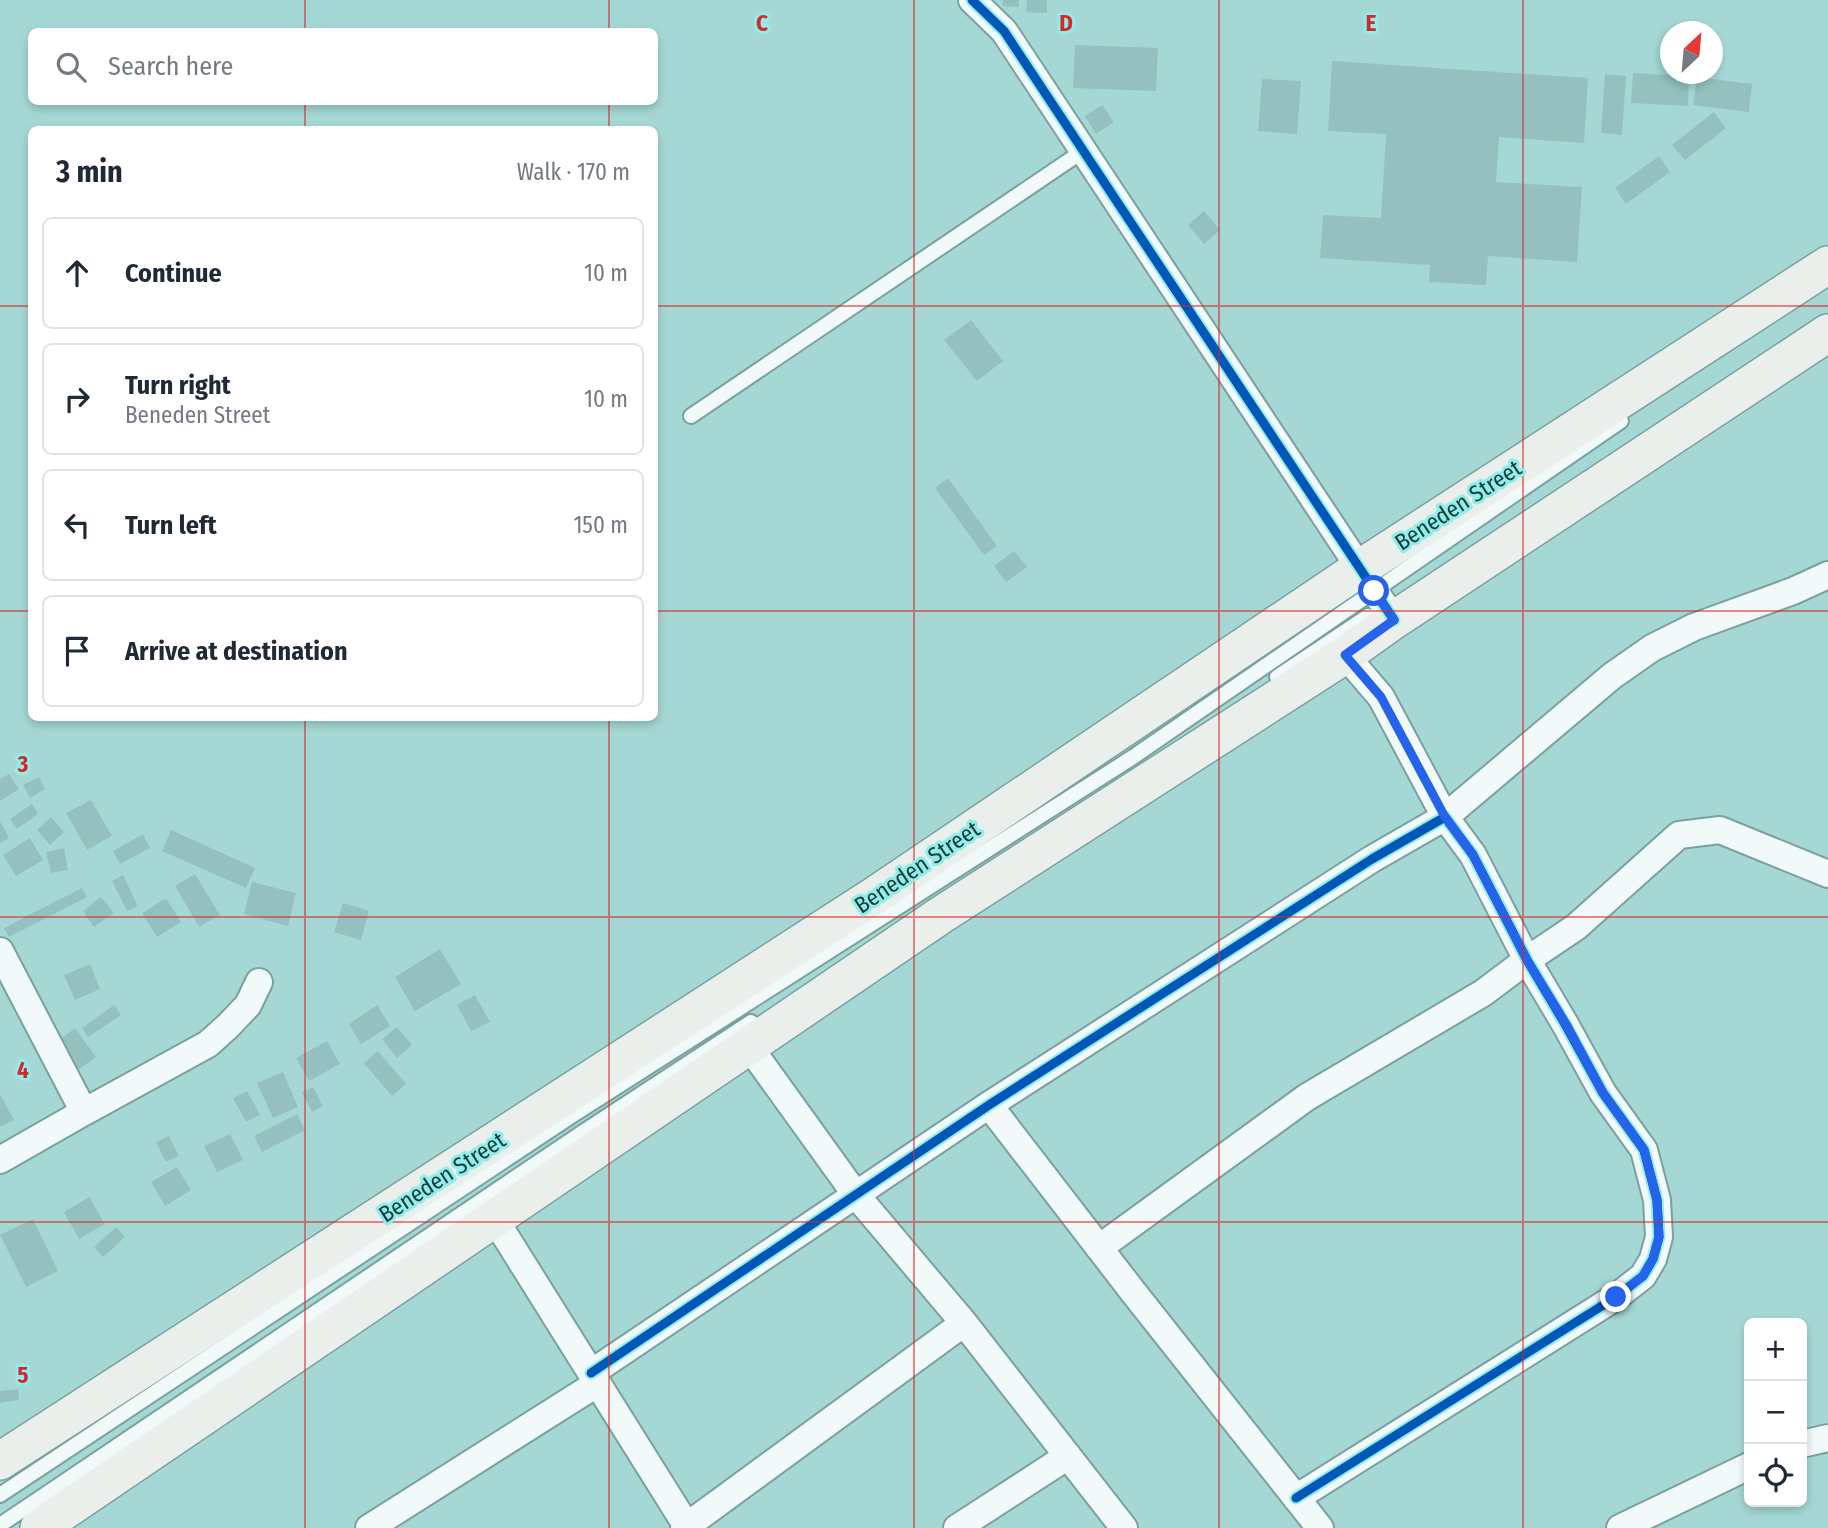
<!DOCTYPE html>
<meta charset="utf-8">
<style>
body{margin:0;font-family:"Fira Sans Condensed",sans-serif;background:#f2f2f3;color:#1f2937}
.controls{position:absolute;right:21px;bottom:21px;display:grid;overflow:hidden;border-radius:10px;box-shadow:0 4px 10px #0003}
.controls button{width:63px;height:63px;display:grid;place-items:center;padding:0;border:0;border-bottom:2px solid #e0e1e3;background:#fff;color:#1f2937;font:35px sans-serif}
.compass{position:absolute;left:1660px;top:21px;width:63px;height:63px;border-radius:50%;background:#fff;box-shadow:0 4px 10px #0003;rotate:26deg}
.stop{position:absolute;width:21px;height:21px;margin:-16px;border:5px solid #2563eb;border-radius:50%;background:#fff}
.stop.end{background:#2563eb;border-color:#fff;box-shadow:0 2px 7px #0008}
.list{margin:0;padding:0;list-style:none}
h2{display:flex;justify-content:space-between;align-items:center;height:91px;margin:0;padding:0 28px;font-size:30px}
h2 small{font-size:23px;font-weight:400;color:#747a83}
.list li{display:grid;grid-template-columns:46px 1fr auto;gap:21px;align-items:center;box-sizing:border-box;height:112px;margin:0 14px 14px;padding:0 14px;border:2px solid #e0e1e3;border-radius:10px}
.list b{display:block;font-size:26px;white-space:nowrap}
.list p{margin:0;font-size:23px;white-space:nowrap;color:#747a83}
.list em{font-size:23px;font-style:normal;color:#747a83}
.icon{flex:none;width:38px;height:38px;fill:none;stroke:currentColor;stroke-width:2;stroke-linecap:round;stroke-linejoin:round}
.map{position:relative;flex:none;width:1828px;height:1528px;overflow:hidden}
.search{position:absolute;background:#fff;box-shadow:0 4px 10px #0003;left:28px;top:28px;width:630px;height:77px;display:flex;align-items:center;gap:18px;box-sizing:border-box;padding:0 24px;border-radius:10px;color:#747a83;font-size:26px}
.panel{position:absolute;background:#fff;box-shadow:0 4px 10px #0003;left:28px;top:126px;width:630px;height:595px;border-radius:10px}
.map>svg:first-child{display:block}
.building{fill:#94c1bf}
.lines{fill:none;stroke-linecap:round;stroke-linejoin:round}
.lane-casing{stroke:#78a19f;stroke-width:18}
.street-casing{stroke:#78a19f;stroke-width:30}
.secondary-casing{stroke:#78a19f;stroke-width:40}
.lane{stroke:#f2f9f9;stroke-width:14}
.street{stroke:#f2f9f9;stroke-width:26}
.secondary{stroke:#eaefec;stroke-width:37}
.cycleway-casing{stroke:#90ede9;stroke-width:13}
.cycleway{stroke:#0057b8;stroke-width:9}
.route{stroke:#2563eb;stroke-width:9}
.grid{fill:none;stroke:#d62828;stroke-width:2;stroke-opacity:0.55}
.labels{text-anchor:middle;stroke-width:6;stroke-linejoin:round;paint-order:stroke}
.street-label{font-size:23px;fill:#143c3b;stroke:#90ede9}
.grid-label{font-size:23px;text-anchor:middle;font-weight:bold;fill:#d62828;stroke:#90ede9;stroke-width:6;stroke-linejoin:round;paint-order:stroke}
</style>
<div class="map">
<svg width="1828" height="1528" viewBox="0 0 1828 1528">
<rect width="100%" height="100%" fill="#a5d8d5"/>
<path class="building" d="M1003,0H1019V7L1002,6Z
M1027,0H1047V13L1026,12Z
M1075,45L1158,48L1156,91L1073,88Z
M1332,61L1588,78L1584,143L1499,137L1496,182L1582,187L1577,262L1488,256L1486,285L1429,282L1430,265L1320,258L1323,215L1381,218L1386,134L1328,131Z
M1633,73L1689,76L1688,106L1631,103Z
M1605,74L1626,76L1622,135L1601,133Z
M1697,77L1752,84L1749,112L1693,105Z
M1262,79L1301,81L1297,134L1258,131Z
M1102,105L1114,122L1096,134L1085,116Z
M1714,112L1726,128L1685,160L1672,145Z
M1659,156L1670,172L1626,204L1615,188Z
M1204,211L1220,230L1204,244L1188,225Z
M971,320L1003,361L977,381L944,340Z
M948,478L997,546L984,555L935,488Z
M1014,551L1027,567L1006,582L994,566Z
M9,774L19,789L0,801V779Z
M39,777L45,789L30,798L23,785Z
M91,800L112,836L87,850L66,813Z
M32,804L38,814L17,829L10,819Z
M51,817L64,832L50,845L37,830Z
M0,821L9,838L0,843Z
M171,830L255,868L246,888L162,851Z
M143,834L150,848L120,864L113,851Z
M30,838L43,860L16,876L3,855Z
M64,848L68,870L51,873L46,852Z
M195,874L220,915L199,927L175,886Z
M123,875L138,906L127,911L112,881Z
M252,882L296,893L288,926L244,914Z
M82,888L87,897L9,937L4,928Z
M101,897L114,913L94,927L83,911Z
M166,898L181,922L157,937L142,913Z
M343,903L369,911L361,940L334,932Z
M440,949L461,984L415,1011L395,977Z
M90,964L100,989L75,1000L64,975Z
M475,995L490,1022L471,1031L457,1005Z
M114,1005L121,1015L88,1037L82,1028Z
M377,1005L390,1026L361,1044L349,1024Z
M397,1027L412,1045L397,1058L382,1039Z
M75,1028L96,1057L75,1072L54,1044Z
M327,1041L340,1064L309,1081L296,1058Z
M378,1051L406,1084L392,1096L364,1063Z
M283,1072L298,1107L273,1118L257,1083Z
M313,1087L323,1106L312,1112L302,1092Z
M247,1091L260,1115L246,1122L233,1098Z
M0,1094L14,1120L0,1127Z
M297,1114L305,1130L262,1152L254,1136Z
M230,1134L243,1160L217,1172L204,1146Z
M169,1136L179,1156L166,1162L156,1142Z
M177,1167L191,1190L165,1206L151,1182Z
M89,1197L105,1224L79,1239L64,1212Z
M33,1219L58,1271L26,1287L0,1235Z
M116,1227L125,1237L103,1257L94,1247Z
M18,1389L19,1400L0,1403V1391Z"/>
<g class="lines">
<g class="lane-casing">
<path id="lane" d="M691,416L1083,151
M1277,677L1368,616
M0,1495L573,1115L1133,757L1621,421
M0,1525L583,1132L751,1022"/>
</g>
<g class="street-casing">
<path id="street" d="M972,0L1004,31L1394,620
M1345,655L1381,697L1445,817L1612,676L1652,648L1694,627L1793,591L1828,575
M0,951L84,1112L0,1160
M748,1045L856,1195L964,1323L1124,1528
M989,1105L1134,1293L1320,1528
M84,1112L208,1044L228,1026L248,1005L259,982
M494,1218L688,1528
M1099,1248L1307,1097L1483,993L1527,960L1576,927L1679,835L1720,830L1828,874
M591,1373L989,1105L1372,859L1445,817L1473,855L1527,960L1565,1024L1603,1093L1644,1150L1657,1200L1659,1237L1653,1259L1643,1276L1616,1297L1296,1498
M1802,1444L1828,1438
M369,1528L598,1383
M684,1528L964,1323
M957,1528L1068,1456
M1620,1528L1749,1466"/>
</g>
<g class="secondary-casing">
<path id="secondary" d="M0,1461L874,896L1359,569L1828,265
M39,1528L941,915L1345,655L1394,620L1828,333"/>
</g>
<use href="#lane" class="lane"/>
<use href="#street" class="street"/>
<use href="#secondary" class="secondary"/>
<g class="cycleway-casing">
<path id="cycleway" d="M972,0L1004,31L1394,620
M591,1373L989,1105L1372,859L1445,817L1473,855L1527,960L1565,1024L1603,1093L1644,1150L1657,1200L1659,1237L1653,1259L1643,1276L1616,1297L1296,1498"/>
</g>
<use href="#cycleway" class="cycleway"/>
</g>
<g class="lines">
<path class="route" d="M1374,591L1394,620L1345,655L1381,697L1445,817L1473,855L1527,960L1566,1024L1603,1093L1644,1150L1657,1200L1659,1237L1653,1259L1643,1276L1616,1297"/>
</g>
<path class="grid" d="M305,0V32M609,0V32M914,0V1528M1219,0V1528M1523,0V1528M305,102V130M609,102V130M0,306H32M654,306H1828M0,611H32M654,611H1828M305,718V1528M609,718V1528M0,917H1828M0,1222H1828"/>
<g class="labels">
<g class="street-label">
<text transform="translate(1458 505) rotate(-33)" y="8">Beneden Street</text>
<text transform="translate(917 867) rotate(-34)" y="8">Beneden Street</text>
<text transform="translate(442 1177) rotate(-33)" y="8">Beneden Street</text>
</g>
</g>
<g class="grid-label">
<text x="762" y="31">C</text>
<text x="1066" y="31">D</text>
<text x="1371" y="31">E</text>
<text x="23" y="772">3</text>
<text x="23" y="1078">4</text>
<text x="23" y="1383">5</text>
</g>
</svg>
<div class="controls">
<button>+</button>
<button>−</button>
<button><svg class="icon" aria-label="locate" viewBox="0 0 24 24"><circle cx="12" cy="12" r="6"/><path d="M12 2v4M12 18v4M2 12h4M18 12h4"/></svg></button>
</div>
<svg class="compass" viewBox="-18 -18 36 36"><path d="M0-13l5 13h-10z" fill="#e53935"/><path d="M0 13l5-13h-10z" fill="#747a83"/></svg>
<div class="stop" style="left:1374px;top:591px"></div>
<div class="stop end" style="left:1616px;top:1297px"></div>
<div class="search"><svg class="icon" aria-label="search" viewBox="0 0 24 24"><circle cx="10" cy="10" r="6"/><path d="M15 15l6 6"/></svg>Search here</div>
<section class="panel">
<h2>3 min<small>Walk · 170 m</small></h2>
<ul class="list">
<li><svg class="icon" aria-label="ahead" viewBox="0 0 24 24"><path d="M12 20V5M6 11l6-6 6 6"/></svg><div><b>Continue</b></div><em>10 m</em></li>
<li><svg class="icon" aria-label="right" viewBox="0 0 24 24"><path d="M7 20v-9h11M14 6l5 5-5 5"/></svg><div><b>Turn right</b><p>Beneden Street</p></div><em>10 m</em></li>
<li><svg class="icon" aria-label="left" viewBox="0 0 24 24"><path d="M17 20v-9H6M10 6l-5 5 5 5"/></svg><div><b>Turn left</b></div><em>150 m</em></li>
<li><svg class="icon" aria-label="arrive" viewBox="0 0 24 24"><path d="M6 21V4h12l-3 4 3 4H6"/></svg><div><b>Arrive at destination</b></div></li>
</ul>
</section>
</div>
